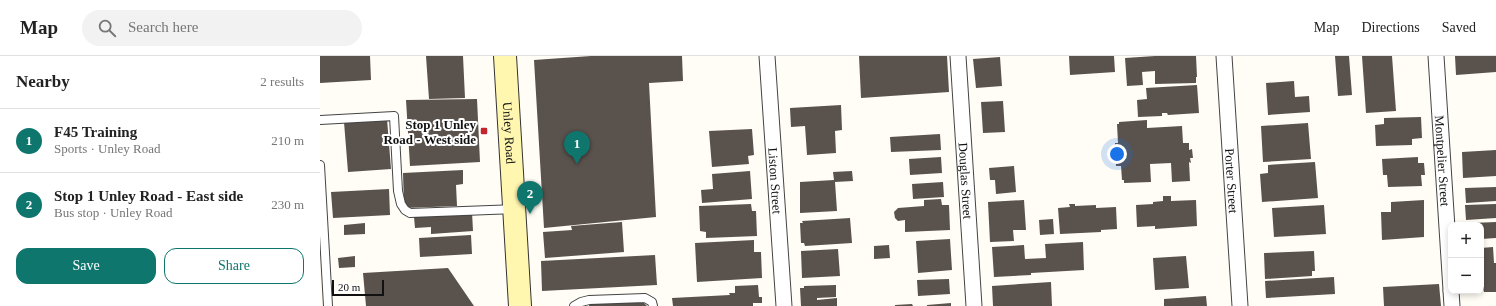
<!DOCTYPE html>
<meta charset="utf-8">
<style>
body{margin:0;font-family:"Times New Roman",serif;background:#f2f2f2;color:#222}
.controls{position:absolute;right:12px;bottom:12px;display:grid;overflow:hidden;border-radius:8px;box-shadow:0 2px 6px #0003}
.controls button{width:36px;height:36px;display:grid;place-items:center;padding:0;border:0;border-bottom:1px solid #e0e0e0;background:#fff;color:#222;font:20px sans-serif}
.scale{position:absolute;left:12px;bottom:10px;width:52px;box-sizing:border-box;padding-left:4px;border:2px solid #111;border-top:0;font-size:11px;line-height:14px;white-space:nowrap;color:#111;-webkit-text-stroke:3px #fff;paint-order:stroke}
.you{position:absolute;left:797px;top:98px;width:14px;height:14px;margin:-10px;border:3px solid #fff;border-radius:50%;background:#1a73e8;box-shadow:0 0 0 6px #1a73e833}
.badge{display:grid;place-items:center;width:26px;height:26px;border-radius:50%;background:#0f766e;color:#fff;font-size:13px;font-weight:700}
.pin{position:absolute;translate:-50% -33px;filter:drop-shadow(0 1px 2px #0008)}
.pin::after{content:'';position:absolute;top:21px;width:14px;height:12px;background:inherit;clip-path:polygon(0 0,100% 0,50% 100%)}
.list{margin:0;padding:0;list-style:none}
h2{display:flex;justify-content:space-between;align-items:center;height:52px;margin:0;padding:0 16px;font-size:17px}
h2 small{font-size:13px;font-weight:400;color:#767676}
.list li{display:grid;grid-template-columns:26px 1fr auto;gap:12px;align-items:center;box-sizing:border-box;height:64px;padding:0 16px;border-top:1px solid #e0e0e0}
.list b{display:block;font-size:15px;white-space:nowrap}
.list p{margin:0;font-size:13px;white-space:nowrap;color:#767676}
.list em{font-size:13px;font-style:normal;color:#767676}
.actions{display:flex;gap:8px;padding:12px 16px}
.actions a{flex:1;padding:9px 0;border:1px solid #0f766e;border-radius:12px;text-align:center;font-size:14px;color:#0f766e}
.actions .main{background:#0f766e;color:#fff}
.icon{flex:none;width:22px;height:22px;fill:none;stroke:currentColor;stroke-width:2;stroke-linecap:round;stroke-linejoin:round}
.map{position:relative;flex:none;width:1176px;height:250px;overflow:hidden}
header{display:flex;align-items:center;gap:24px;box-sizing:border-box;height:56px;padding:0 20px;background:#fff;border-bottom:1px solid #e0e0e0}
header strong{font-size:19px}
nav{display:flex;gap:22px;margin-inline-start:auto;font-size:14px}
.search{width:280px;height:36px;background:#f2f2f2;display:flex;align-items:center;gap:10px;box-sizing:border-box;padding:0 14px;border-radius:22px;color:#767676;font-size:15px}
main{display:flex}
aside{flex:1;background:#fff}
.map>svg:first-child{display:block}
.building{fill:#5a524d}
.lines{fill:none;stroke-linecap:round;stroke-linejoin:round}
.service-casing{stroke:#444;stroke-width:10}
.minor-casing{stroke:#444;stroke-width:17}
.secondary-casing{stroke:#333;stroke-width:24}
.service{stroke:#fff;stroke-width:8}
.minor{stroke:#fff;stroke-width:15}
.secondary{stroke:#fff6b0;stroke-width:22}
.poi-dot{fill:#c4262e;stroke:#fff;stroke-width:1.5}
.labels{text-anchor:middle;stroke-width:4;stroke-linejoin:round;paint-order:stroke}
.poi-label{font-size:13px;font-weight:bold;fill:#111;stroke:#fff;text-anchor:end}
.street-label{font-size:13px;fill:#111;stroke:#fff}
</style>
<header>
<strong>Map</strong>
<div class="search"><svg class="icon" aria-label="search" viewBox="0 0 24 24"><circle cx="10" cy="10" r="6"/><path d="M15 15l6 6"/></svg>Search here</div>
<nav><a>Map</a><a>Directions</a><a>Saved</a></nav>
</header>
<main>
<aside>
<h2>Nearby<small>2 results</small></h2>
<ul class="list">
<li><span class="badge">1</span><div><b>F45 Training</b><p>Sports · Unley Road</p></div><em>210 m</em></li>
<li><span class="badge">2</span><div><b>Stop 1 Unley Road - East side</b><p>Bus stop · Unley Road</p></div><em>230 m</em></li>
</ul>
<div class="actions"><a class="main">Save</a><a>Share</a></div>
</aside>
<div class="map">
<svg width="1176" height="250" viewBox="0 0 1176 250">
<rect width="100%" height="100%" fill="#fffdf5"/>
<path class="building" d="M0,0H50L51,24L0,27Z
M106,0H143L145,42L109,43Z
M271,0H362L363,25L329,27L336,161L224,172L214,4Z
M539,0H627L629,36L541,42Z
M749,0H794L795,16L750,19Z
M835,0H876L877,21H876V27L835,28V15L822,16L823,29L807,30L805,2Z
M1015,0H1029L1032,39L1018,40Z
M1042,0H1072L1076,55L1046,57Z
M1135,0H1176V16L1136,19Z
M680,1L682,30L656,32L653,3Z
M974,25L975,41L989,40L990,56L948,59L946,27Z
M877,29L879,57L848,59L847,57H842V60L818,61L817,44L827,43L826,32Z
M157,43L160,106L90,110L86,44Z
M683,45L685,76L663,77L661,46Z
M521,49L522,74L515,75L516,97L487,99L485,70L471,71L470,52Z
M1101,61L1102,82L1092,83V89L1056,90L1055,69L1064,68V62Z
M67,63L71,113L28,116L24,66Z
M827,64V72L862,70L863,87H869V94L872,93L873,102H870L871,107L869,106L870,125L852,126L851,107L830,108L831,126L804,127V124H802L801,110H796L795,87H798L797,68H799V66Z
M988,67L991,103L943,106L941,70Z
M432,73L434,99L428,100L429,108L392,111L389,75Z
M620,78L621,94L571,96L570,81Z
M1176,94V120L1143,122L1142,96Z
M621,101L622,117L590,119L589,103Z
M1098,101V107H1104L1105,119H1101L1102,130L1068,131L1067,119H1063L1062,103Z
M995,106L998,142L942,146L940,118L948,117V109Z
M694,110L696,136L676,138L675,124H670L669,112Z
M143,114V128L136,129L137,150L84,152L83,117Z
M430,115L432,143L382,147L381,134L393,133L392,118Z
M532,115L533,125L515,126L517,155L480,157V126L514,124L513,116Z
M623,126L624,141L593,143L592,128Z
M1176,131V145L1146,147L1145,132Z
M69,133L70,159L13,162L11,136Z
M843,140H851V145L876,144L877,170L835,173V170L817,171L816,149L833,148V146L843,145Z
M621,143L622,149H629L630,174L585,176V164L578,165L575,162L574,156L578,152L604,150V144Z
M704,144L706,174H693L694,185L670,186L668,146Z
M1104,144V181L1062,184L1061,156H1071V146Z
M431,148L432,155H436L437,180L386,182V176L380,175L379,150Z
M749,148H755V150L776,149V152L796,151L797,173L781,174V176L740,178L738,152L750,151Z
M1176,148V162L1146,164L1145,149Z
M1004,149L1006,178L954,181L952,152Z
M152,156L153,175L111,178V171L95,172L94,161Z
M530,162L532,187L485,190L484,187H481L480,167H483L482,165Z
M733,163L734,178L720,179L719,164Z
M302,166L304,196L225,202L223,176L252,174L251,170Z
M1176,166V182L1161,183V169H1152V167Z
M45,167V178L24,179V169Z
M151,179L152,198L100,201L99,182Z
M630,183L632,214L598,217L596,185Z
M434,184V196H441L442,222L377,226L375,187Z
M763,186L764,214L711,217V219L674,221L672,191L704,189L705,203L726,202L725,188Z
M569,189L570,202L554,203V190Z
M1173,191L1174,207H1176V236H1164L1163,232H1161V192Z
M518,193L520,220L482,222L481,195Z
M994,195L995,215H992V220L945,223L944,197Z
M335,199L337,229L222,235L221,205Z
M35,200V211L19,212L18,202Z
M866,200L869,232L835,234L833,202Z
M128,212L154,250H46L43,217Z
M1014,221L1015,238L946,242L945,225Z
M629,223L630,238L598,240L597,224Z
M731,226L732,250H673L672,230Z
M1119,228L1121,250H1064L1063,231Z
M438,229L439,241H442V247H433V250H353L352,242L410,239L409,237H415V230Z
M516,229V241L497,242V244L517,242V250H481L480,232H484V230Z
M886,240L887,250H844V243Z
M321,244L327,250H269V247Z
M631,247V250H607V249Z
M592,248L593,250H575V249Z"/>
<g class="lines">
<g class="service-casing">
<path id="service" d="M0,64L74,60L78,135L81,148L85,154L90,157L194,153
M0,109L8,250
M254,250L261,246L269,244L325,242L332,246L333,250"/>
</g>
<g class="minor-casing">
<g id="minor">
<path id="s1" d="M447,0L464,250"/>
<path id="s2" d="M638,0L654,250"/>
<path id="s3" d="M904,0L920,250"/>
<path id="s4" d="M1116,0L1131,234"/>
<path d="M1131,235L1132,250"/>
</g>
</g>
<g class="secondary-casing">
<g id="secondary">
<path id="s5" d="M185,0L200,250"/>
</g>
</g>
<use href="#service" class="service"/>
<use href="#minor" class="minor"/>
<use href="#secondary" class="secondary"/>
</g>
<rect class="poi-dot" x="160" y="71" width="8" height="8" rx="2"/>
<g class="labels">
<g class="poi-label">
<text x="156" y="73">Stop 1 Unley<tspan x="156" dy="15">Road - West side</tspan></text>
</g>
<g class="street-label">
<text dy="5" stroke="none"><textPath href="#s5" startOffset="77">Unley Road</textPath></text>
<text dy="5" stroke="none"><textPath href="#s4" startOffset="105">Montpelier Street</textPath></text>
<text dy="5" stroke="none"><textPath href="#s1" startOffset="125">Liston Street</textPath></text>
<text dy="5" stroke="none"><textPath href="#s2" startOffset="125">Douglas Street</textPath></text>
<text dy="5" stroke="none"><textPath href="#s3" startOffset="125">Porter Street</textPath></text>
</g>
</g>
</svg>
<div class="controls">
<button>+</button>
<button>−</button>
</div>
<div class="scale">20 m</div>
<div class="you"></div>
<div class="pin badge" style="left:257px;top:108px">1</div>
<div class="pin badge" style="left:210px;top:158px">2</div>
</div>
</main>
